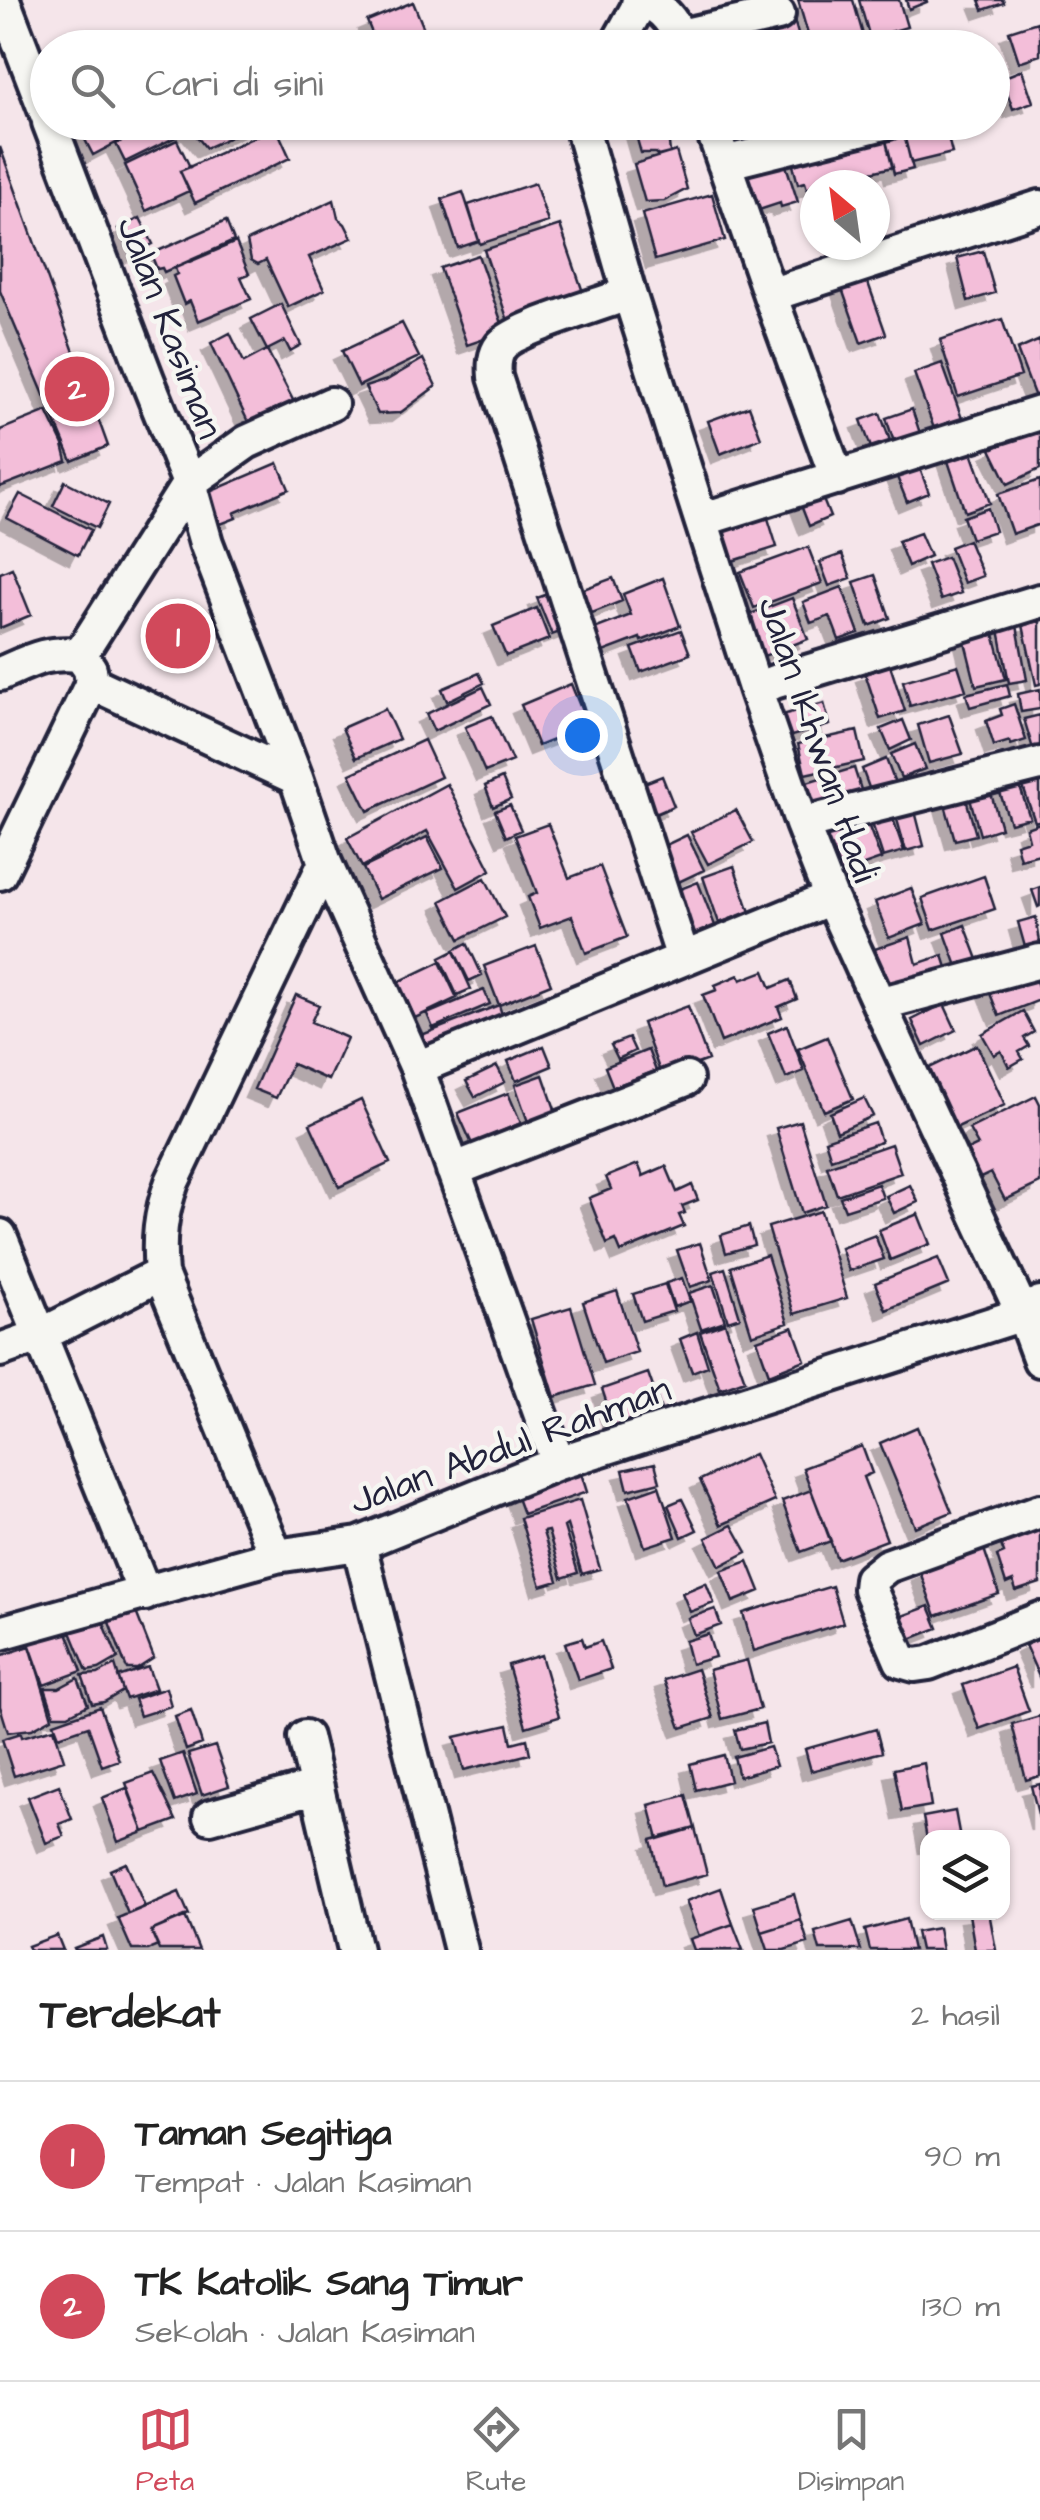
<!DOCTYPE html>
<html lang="id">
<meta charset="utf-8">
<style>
body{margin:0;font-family:"Architects Daughter",sans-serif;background:#f2f2f2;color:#222}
.controls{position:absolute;right:30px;bottom:30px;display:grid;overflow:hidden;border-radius:20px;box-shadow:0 2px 8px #0004}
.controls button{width:90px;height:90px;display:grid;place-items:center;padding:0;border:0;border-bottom:2px solid #e0e0e0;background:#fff;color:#222;font:50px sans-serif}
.compass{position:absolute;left:800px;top:170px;width:90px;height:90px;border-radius:50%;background:#fff;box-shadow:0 2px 8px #0004;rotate:331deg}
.you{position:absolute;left:582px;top:735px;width:35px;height:35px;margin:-25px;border:8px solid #fff;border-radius:50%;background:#1a73e8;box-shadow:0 0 0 15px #1a73e833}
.badge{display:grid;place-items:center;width:65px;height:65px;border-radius:50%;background:#d1495b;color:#fff;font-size:32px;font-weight:700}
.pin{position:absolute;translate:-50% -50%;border:5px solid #fff;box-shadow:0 2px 10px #0006}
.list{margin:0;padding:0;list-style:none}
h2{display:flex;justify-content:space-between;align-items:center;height:130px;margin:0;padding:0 40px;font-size:42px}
h2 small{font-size:32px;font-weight:400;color:#767676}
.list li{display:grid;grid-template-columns:65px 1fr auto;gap:30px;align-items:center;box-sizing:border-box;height:150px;padding:0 40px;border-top:2px solid #e0e0e0}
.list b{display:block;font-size:38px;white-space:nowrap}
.list p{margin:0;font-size:32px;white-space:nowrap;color:#767676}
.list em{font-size:32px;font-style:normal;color:#767676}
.icon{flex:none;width:55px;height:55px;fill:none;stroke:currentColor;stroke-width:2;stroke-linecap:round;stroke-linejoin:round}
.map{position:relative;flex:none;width:1040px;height:1950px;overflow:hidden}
.search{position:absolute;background:#fff;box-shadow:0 2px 8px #0004;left:30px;right:30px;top:30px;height:110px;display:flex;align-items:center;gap:25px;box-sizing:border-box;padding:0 35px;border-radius:55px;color:#767676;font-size:38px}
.sheet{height:430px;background:#fff}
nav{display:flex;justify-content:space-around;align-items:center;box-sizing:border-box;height:140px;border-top:2px solid #e0e0e0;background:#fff;font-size:28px;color:#767676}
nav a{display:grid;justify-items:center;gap:5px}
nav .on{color:#d1495b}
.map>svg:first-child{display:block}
.building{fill:#f3bed9;stroke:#22223b;stroke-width:2.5;filter:url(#shadow)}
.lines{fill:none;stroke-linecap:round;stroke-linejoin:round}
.minor-casing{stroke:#22223b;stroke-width:40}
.minor{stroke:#f6f6f2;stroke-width:32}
.labels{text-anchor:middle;stroke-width:9;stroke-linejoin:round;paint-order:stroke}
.street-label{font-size:38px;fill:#22223b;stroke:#f6f6f2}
</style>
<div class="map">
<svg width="1040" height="1950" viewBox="0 0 1040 1950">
<defs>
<filter id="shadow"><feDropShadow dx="-9" dy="9" stdDeviation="0" flood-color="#0004"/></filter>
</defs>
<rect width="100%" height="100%" fill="#f5e5ea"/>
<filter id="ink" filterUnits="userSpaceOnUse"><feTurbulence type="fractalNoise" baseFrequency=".01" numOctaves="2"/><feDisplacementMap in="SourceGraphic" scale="20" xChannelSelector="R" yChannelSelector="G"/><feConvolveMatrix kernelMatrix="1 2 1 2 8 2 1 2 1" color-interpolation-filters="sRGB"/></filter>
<g filter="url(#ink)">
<path class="building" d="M798,0H853L866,45L859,48H812Z
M859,0H899L907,27L870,38Z
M906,0H927V2L909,9Z
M979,0H1003L1004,3L983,10Z
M413,2L427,36L399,48H378L367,21Z
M794,20L802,48H778L772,28Z
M1037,22L1040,31V55L1019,62L1009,31Z
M727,26L733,48H693Z
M770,27L776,48H739L736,38Z
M447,30L455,48H426L423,40Z
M97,32L105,48H65V47Z
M312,39L315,48H291Z
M1022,70L1033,102L1013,109L1002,78Z
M85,122H143L146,127L93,155L78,126Z
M159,122H186L190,130L125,162L116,144Z
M189,122H258L259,124L206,148L191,129Z
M640,122H667L670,153L658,156L655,153H641L633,125Z
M724,122H788L789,125L731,143Z
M901,122H944L952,153L911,163Z
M901,124L913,169L894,174L883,129Z
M276,127L290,158L195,203L180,171Z
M883,129L893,167L815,185L807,189L805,182L798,184L793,165L800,163L797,151Z
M177,140L190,167L180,171L189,191L146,211L125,165Z
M0,147L108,446L72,461L0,291Z
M676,151L687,189L664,201L645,202L634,164Z
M782,153L798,202L781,207L780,203L744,215L729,170Z
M535,183L548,222L480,244L468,205Z
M463,192L479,241L458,248L442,199Z
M712,194L725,240L655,260L642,214Z
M334,200L338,218L345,224L352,238L309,257L324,290L288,307L266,260L258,264L251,260L247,241Z
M140,218L153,244L131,255L118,229Z
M226,221L234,241L164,272L162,268L157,269L151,254Z
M560,225L584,295L508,321L484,250Z
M236,242L249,274L241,277L251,299L198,321L190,301L184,304L173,276L177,274L175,268Z
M983,251L995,293L968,301L957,258Z
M478,255L505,332L467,345L440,268Z
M866,277L886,334L861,343L841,286Z
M281,304L301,345L290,351L285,341L267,350L251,319Z
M1002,319L1021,376L958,397L940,340Z
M402,323L419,357L359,386L342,351Z
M230,333L244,362L267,350L294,402L285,407L288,413L249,424L211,343Z
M1040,340V404L1038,405L1017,350Z
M423,359L436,386L400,413L378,414L365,387L387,380Z
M942,363L965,427L937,437L914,373Z
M749,406L761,438L720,454L708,421Z
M912,409L920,433L894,442L886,418Z
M47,411L63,445L67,461L0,487V430Z
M880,413L893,449L874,456L861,420Z
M1038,427L1040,432V469L1008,484L991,449Z
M968,441L990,503L965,512L944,449Z
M916,458L929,493L907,502L893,467Z
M278,463L289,489L234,513L236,518L213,527L200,496Z
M1040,480V524L1012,534L998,494Z
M65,481L109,504L97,528L53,506Z
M818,487L830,517L809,526L797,495Z
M20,494L91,530L78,555L7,518Z
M988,508L995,531L971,539L963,517Z
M767,515L777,547L733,561L723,529Z
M920,533L930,556L908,566L898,541Z
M968,540L983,576L964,583L950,547Z
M808,547L822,583L754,608L740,572Z
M842,554L851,578L829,586L820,562Z
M947,557L961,593L941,600L927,564Z
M12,568L31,615L0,628V573Z
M875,575L890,618L869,626L854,582Z
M613,578L622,601L580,618L570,594Z
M663,578L680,626L641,641L640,638L598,654L589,631L631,615L623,594Z
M842,587L859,633L839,640L830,616L811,623L803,602Z
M553,592L568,629L552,635L537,598Z
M792,598L808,639L764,656L748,615Z
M537,608L549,639L506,656L493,626Z
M1016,620L1027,680L1009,683L998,624Z
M1040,621V684L1036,685L1023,625Z
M681,630L690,654L641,672L632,648Z
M993,630L1006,679L976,686L964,638Z
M890,665L905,711L880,719L865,673Z
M958,665L966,690L910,706L903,681Z
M479,673L484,683L447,701L442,689Z
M571,684L588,726L538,746L521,705Z
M1007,684L1010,696L970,707L966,694Z
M483,687L491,704L434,731L426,714Z
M1040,689V709L1021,712L1018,694Z
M824,703L830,725L788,737L782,715Z
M1014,704L1026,740L1011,745L1010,741L994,746L986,721L1002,715L1000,709Z
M385,709L399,739L356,758L342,728Z
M949,715L963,754L929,763L918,725Z
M1040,715V747L1033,749L1024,719Z
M492,716L512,761L485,772L465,727Z
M903,720L911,740L890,750L881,729Z
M857,731L864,761L805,774L798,744Z
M424,740L441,777L368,811L350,774Z
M915,744L925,769L901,778L891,754Z
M886,759L898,791L874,801L862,769Z
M854,768L864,799L810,816L800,784Z
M1040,773V820L1035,822L1021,781Z
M662,776L674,806L646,818L634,787Z
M502,778L511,799L493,807L485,786Z
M1018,781L1030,818L1010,823L998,787Z
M447,784L491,870L458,888L427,831L362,867L347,838Z
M990,790L1001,828L980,835L969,795Z
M965,795L976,835L955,840L944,801Z
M510,805L521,830L506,837L495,811Z
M889,807L904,851L883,857L869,814Z
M736,810L753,842L708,864L691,832Z
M863,811L881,859L836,875L818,827Z
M915,811L924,846L906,851L896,816Z
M1040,823V854L1020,859L1016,844L1029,840L1026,828Z
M548,824L569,878L600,866L627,937L586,953L572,916L540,928L528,897L537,893L515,836Z
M687,835L704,870L670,886L653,851Z
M427,837L443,868L378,899L363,868Z
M734,866L750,912L719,923L703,877Z
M984,876L995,909L933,930L922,898Z
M485,878L505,917L460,939L441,901Z
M698,882L716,928L688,940L670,893Z
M1040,887V906L1038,907L1032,890Z
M911,888L925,924L889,938L875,902Z
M1036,917L1040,942L1025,947L1018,922Z
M965,925L979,962L958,969L945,933Z
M910,937L917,964L943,955L950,977L880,986L866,952Z
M467,943L482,975L469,981L454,950Z
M536,946L551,984L499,1005L484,966Z
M454,951L471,989L457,995L440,958Z
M440,962L457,998L415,1018L398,982Z
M1031,969L1040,991V1000L999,1016L987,986Z
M764,971L771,988L790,980L797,999L778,1007L782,1017L721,1042L703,995L717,990L715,985L739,975L741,980Z
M484,990L490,1004L433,1028L427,1014Z
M296,995L319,1005L311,1022L347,1038L328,1080L292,1064L276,1098L254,1089Z
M944,1004L956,1030L924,1046L912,1020Z
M499,1005L503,1018L424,1049L419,1036Z
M688,1006L708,1060L662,1077L642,1023Z
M1023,1011L1034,1032L1024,1038L1029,1046L1019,1052L1023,1059L1009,1067L1001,1051L994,1055L982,1034Z
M787,1025L804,1071L786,1078L768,1033Z
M827,1037L853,1099L824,1111L798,1049Z
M629,1038L635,1051L618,1059L611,1045Z
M977,1045L1005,1105L951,1130L923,1071Z
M544,1046L552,1066L516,1081L508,1061Z
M648,1050L656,1071L613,1087L605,1067Z
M497,1066L505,1082L475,1097L466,1081Z
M543,1075L556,1112L528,1122L515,1085Z
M508,1093L521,1123L472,1144L458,1113Z
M1036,1096L1040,1104V1183L1005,1200L991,1173L972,1182L959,1154L978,1145L969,1129Z
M864,1098L873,1116L837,1132L830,1113Z
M361,1100L390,1163L339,1187L310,1124Z
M800,1121L826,1205L802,1213L776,1128Z
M875,1123L881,1142L831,1159L825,1140Z
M891,1144L901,1173L837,1195L827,1166Z
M638,1164L643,1176L666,1166L677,1192L692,1185L698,1200L682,1206L685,1213L679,1215L684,1226L621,1252L616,1240L607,1244L589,1198L611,1189L606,1177Z
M878,1184L883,1198L845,1210L840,1197Z
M910,1185L918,1202L894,1213L886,1196Z
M821,1211L847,1298L794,1314L768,1227Z
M918,1214L930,1244L890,1260L879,1230Z
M749,1226L754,1245L726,1253L721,1235Z
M875,1235L884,1259L849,1271L841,1248Z
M700,1243L712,1280L690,1287L677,1250Z
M767,1255L788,1323L752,1335L731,1267Z
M938,1258L949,1284L886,1310L875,1283Z
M725,1268L740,1317L728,1321L713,1272Z
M682,1278L690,1301L674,1307L666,1283Z
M665,1284L674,1311L642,1321L633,1294Z
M713,1285L725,1321L701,1329L689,1293Z
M617,1291L637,1352L603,1363L583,1302Z
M571,1307L595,1385L555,1397L531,1319Z
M725,1323L745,1380L720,1389L700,1332Z
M793,1327L805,1360L769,1374L757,1340Z
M697,1332L708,1366L692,1372L680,1339Z
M648,1373L661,1410L614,1425L602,1389Z
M917,1427L952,1512L915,1527L880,1443Z
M862,1446L872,1473L863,1477L887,1540L837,1559L803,1468Z
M754,1454L775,1501L721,1525L700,1480Z
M655,1463L660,1482L628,1490L623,1470Z
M581,1473L587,1492L523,1514L516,1495Z
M659,1486L676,1537L645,1547L628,1497Z
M811,1490L831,1541L801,1552L782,1501Z
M682,1499L697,1530L682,1537L668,1505Z
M580,1500L600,1569L582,1574L567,1525L564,1527L578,1573L562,1578L548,1531L543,1532L558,1581L541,1586L520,1518Z
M732,1525L747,1552L720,1566L706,1538Z
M1040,1529V1583L1016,1591L1013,1581L1006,1584L997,1556L1004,1553L1000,1542Z
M984,1549L999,1594L936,1616L920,1572Z
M748,1561L760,1591L733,1602L721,1571Z
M706,1583L714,1603L690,1612L682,1593Z
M832,1586L843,1623L754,1651L743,1613Z
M929,1606L938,1628L903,1642L894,1619Z
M134,1607L154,1658L137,1669H127L107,1617Z
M715,1609L721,1625L694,1635L688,1618Z
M100,1614L118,1658L99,1669L87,1671L69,1627Z
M65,1627L82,1671L44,1685L28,1640Z
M708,1634L715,1657L691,1664L685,1641Z
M582,1638L585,1647L601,1641L611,1669L578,1680L565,1643Z
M1040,1638V1679L1025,1645Z
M30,1646L52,1718L32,1729L8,1732L0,1706V1656Z
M541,1655L559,1717L526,1727L508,1665Z
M747,1660L760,1709L722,1719L709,1670Z
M115,1665L123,1691L104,1702L92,1704L82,1675L98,1674Z
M148,1667L156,1689L126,1699L118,1677Z
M1013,1667L1029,1711L979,1729L963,1685Z
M697,1669L713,1718L681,1728L664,1680Z
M78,1678L88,1705L68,1715H54L45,1688H59Z
M166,1688L171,1706L140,1716L134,1699Z
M100,1707L119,1760L102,1766L88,1726L59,1736L54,1723Z
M191,1710L202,1744L186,1750L175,1716Z
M1040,1716V1776L1026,1780L1012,1724Z
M764,1723L768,1743L740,1749L735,1730Z
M508,1725L512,1743L527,1739L530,1754L464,1770L455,1737Z
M54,1728L64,1760L14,1776L2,1739L21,1733L22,1737Z
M876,1729L882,1752L811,1771L805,1749Z
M215,1746L229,1786L202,1795L188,1754Z
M770,1747L776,1766L739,1777L734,1757Z
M183,1753L197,1794L175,1802L160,1761Z
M724,1755L730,1781L696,1790L690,1764Z
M924,1763L931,1806L902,1811L894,1769Z
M153,1773L176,1820L144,1832L126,1783Z
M1040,1784V1822L1031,1786Z
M59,1785L72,1819L59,1824L64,1836L46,1843L28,1797Z
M127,1788L144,1832L118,1842L102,1798Z
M686,1795L695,1828L658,1839L649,1805Z
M955,1811L960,1838H928V1845L923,1817Z
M695,1828L707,1874L662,1886L651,1840Z
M126,1863L145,1907L128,1914L110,1870Z
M721,1888L733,1924L699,1936L686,1901Z
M179,1892L189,1915L151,1931L158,1946L148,1950H132L118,1918Z
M794,1894L801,1920L762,1932L754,1906Z
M989,1912L996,1950H975L969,1914Z
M185,1916L199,1950H159L151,1931Z
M906,1919L913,1950H870L865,1930Z
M801,1920L808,1943L784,1950H768L762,1932Z
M852,1921L861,1950H820L815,1932Z
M733,1924L743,1950H694L690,1939Z
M938,1928L942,1950H920L916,1932Z
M57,1935L63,1950H30L28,1946Z
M103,1937L107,1950H75L74,1948Z"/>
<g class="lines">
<g class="minor-casing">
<path id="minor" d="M3,0L48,117
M643,0C665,8 677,26 684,48
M680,36L778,14
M615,48L637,9L639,0
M49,122L147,379L189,483L80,655
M580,122L629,293L701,520L756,691L802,824L831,898L879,1004L1023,1314L1040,1360
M710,122L770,295L837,478
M724,163L888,122
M629,293C602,305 516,327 501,346C494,355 494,366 495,377L683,958
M770,295L1040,207
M331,404L247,442L189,483L206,543L296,778L325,863L417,1068L558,1463
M701,520L1040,413
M0,674C30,661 46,651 80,655L90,669L92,683L0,873
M92,683L296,778
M756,691L774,682L1040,601
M802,824L1040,764
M879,1004L1040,961
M417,1068L831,898
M453,1170L686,1079
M0,1236L145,1594
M0,1350L39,1336L161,1274
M1040,1511L887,1566L871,1579L870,1589L901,1661L915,1665L929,1663L1040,1619
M359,1544L461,1950
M276,1556L161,1274C158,1239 160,1215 172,1182L325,863
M0,1633L276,1556L359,1544L558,1463L1023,1314L1040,1303
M305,1737L355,1950
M210,1817L317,1787"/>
</g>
<use href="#minor" class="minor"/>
</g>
</g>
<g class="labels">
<g class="street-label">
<text transform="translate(171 327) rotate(69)" y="13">Jalan Kasiman</text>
<text transform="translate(819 739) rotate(71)" y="13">Jalan Ikhwan Hadi</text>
<text transform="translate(510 1444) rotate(-20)" y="13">Jalan Abdul Rahman</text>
</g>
</g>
</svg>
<div class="controls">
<button><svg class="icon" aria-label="layers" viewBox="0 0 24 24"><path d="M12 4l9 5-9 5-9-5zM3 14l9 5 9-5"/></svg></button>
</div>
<svg class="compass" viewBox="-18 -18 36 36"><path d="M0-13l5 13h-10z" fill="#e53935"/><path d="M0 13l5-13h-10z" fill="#767676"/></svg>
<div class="you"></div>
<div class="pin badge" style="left:178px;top:636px">1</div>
<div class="pin badge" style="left:77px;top:389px">2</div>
<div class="search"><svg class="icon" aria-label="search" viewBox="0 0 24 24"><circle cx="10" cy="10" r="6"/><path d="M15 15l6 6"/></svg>Cari di sini</div>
</div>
<section class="sheet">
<h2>Terdekat<small>2 hasil</small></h2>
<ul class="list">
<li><span class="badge">1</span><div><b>Taman Segitiga</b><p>Tempat · Jalan Kasiman</p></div><em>90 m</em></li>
<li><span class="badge">2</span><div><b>TK Katolik Sang Timur</b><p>Sekolah · Jalan Kasiman</p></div><em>130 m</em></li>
</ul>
</section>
<nav>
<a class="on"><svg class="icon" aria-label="map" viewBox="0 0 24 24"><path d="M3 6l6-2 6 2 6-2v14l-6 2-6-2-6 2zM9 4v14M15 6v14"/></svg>Peta</a>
<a><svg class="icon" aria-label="directions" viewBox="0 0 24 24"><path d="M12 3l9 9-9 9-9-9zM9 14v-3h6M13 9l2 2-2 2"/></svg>Rute</a>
<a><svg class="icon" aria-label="saved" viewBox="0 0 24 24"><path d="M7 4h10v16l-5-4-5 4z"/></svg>Disimpan</a>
</nav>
